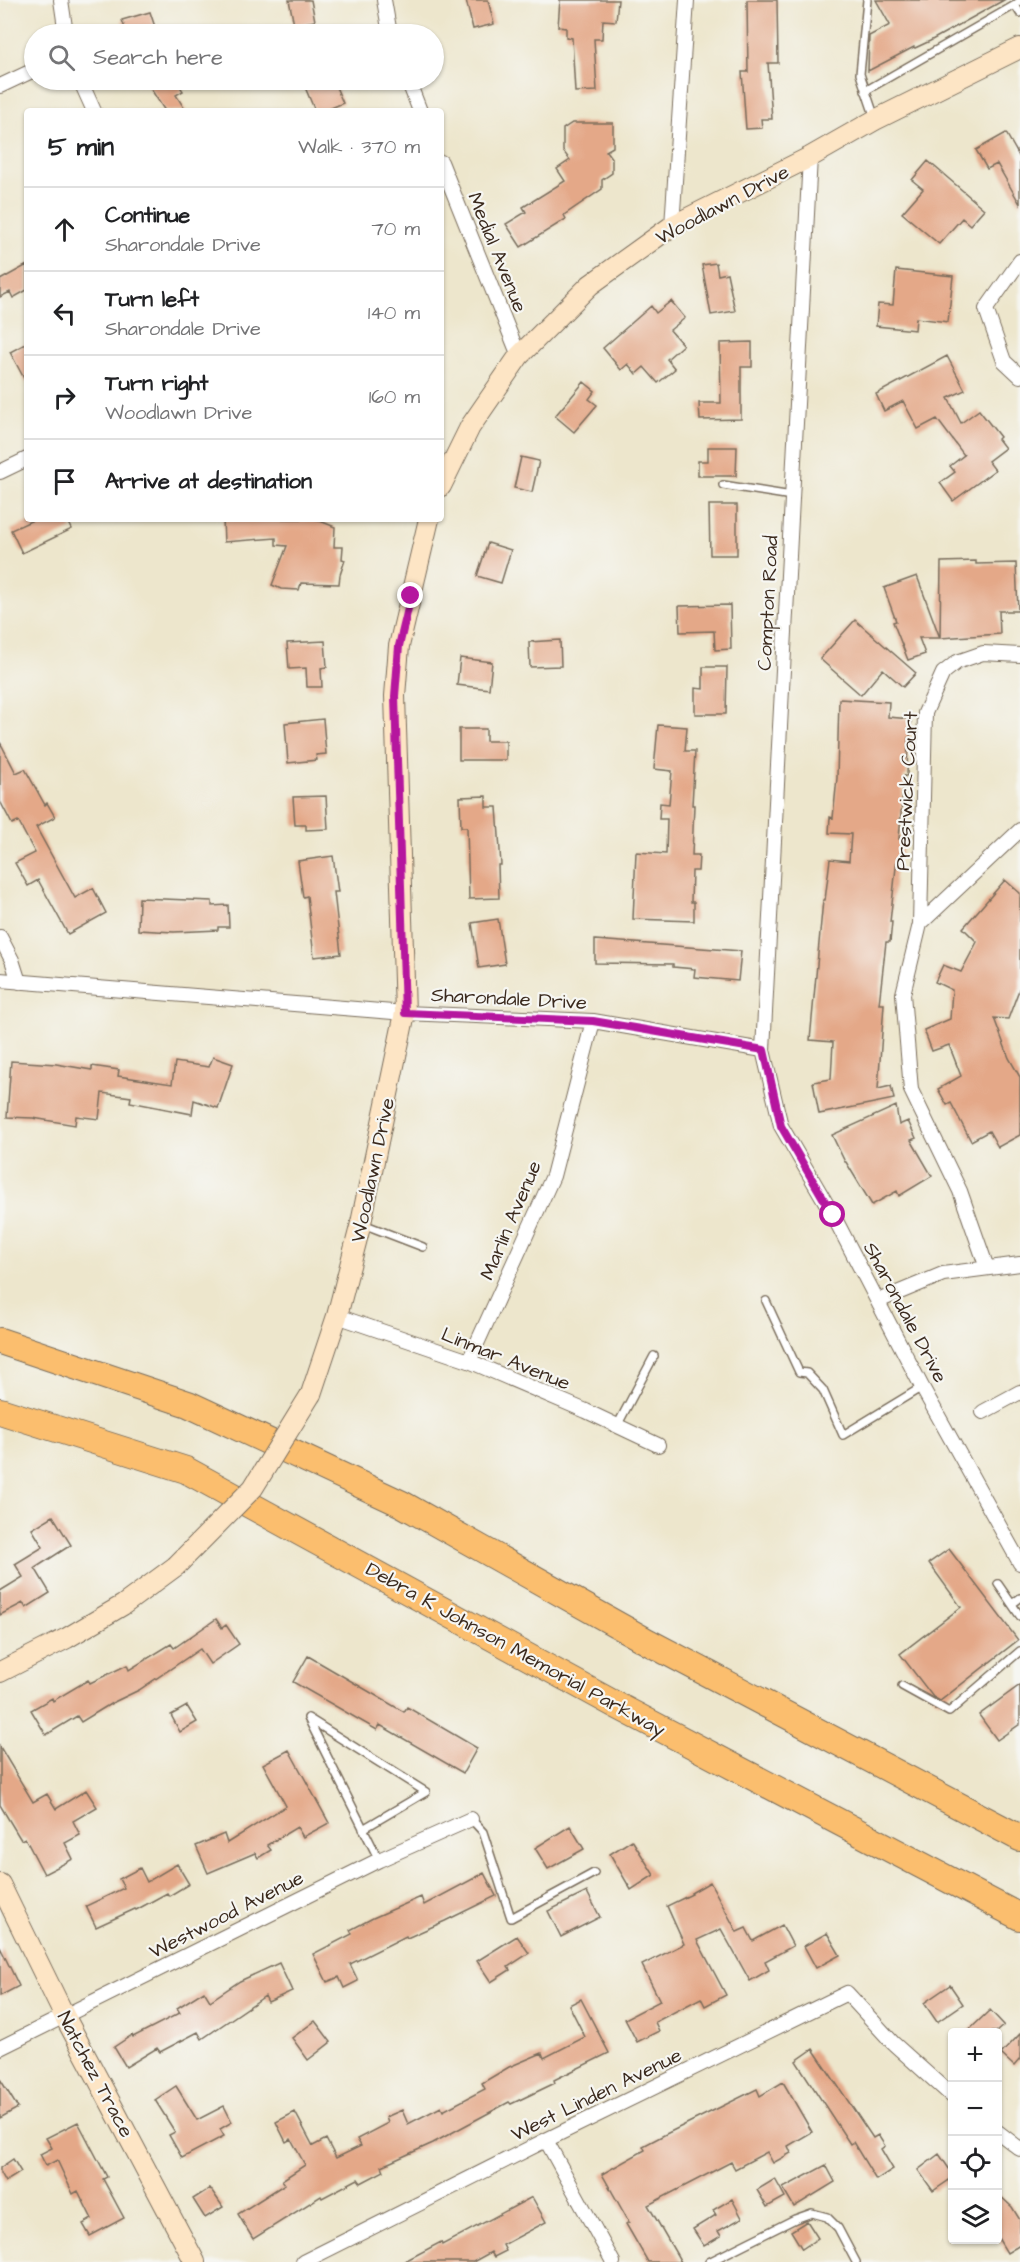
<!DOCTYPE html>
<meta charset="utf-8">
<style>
body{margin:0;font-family:"Architects Daughter",sans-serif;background:#f6f6f6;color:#202124}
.controls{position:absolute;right:18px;bottom:18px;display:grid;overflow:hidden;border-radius:6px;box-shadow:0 2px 4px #0004}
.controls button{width:54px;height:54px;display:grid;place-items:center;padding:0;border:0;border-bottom:2px solid #e0e0e0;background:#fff;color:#202124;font:30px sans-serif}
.stop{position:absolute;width:18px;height:18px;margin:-14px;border:4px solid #b5179e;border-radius:50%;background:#fff}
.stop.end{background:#b5179e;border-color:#fff;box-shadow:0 2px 6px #0008}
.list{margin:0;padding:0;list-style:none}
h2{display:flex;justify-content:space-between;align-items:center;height:78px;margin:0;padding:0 24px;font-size:26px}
h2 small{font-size:20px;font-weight:400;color:#757577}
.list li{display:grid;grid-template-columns:39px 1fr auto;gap:18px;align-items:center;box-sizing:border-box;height:84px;padding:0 24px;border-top:2px solid #e0e0e0}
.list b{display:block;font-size:22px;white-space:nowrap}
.list p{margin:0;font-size:20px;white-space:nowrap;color:#757577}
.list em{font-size:20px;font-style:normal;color:#757577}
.icon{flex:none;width:33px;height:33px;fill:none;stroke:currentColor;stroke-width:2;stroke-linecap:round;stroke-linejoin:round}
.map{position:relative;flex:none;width:1020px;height:2262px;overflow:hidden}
.search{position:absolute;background:#fff;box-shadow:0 2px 4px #0004;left:24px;top:24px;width:420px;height:66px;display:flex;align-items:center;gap:15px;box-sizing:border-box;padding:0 21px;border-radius:33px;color:#757577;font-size:22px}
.panel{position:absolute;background:#fff;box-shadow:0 2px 4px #0004;left:24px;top:108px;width:420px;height:414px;border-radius:6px}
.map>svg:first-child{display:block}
.building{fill:#e4a888}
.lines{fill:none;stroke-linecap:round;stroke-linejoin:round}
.lane-casing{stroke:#796c5b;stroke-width:10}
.street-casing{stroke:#796c5b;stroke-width:16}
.secondary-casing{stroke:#796c5b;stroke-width:22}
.highway-casing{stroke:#796c5b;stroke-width:28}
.lane{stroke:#fff;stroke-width:7}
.street{stroke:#fff;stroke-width:14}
.secondary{stroke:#fde5c5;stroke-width:20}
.highway{stroke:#fbbe6e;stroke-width:26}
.secondary-bridge-casing{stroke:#796c5b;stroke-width:22;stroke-linecap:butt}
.secondary-bridge{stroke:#fde5c5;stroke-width:20}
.route{stroke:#b5179e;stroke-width:8}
.labels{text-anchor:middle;stroke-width:4.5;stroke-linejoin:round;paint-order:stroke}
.street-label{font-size:20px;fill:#3b2a1e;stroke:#f6f6f2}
</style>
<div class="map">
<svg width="1020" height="2262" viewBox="0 0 1020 2262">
<rect width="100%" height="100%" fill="#f6f6f2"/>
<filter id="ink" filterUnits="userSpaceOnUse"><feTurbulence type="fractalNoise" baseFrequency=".0167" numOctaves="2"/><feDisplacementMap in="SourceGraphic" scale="12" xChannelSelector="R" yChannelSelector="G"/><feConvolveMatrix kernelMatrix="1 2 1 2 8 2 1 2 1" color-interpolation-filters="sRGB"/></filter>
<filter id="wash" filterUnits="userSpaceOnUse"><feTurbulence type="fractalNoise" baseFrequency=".008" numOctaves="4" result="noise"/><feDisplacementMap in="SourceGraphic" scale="24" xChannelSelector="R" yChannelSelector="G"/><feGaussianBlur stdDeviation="1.35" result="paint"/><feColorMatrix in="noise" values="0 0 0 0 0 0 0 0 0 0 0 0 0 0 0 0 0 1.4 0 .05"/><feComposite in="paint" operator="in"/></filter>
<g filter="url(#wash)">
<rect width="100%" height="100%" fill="#ede6cc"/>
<g id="blocks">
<path class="building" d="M289,0H311L315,21L294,25Z
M466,0H488L494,24L473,29Z
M560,0H618L616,21L603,20L602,39H594L597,91L575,92L572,38L566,37V28L558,27Z
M747,0H777L778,63H768L772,119H761L762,128L746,129L742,72H748Z
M876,0H1004L930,41L915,48L914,47L868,71L869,36L890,25Z
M150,12L155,27L149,29L151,34H127L122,20Z
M145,80H176L183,91L176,95L186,111H165Z
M302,80H333L343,103L324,111H315Z
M572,123H613V147L606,151L612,159V173L602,180V189L564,215L566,219L521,247L506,224L526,212L523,207L565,181L557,169L570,160L563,151V129Z
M1006,133L1020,158V204L997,164L987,169L976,150Z
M928,161L984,209L970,225L962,218L939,244L902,213L923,189L912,180Z
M716,263L718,275L727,273L735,311L711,315L702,265Z
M27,265V290L13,298L10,292L0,297V280Z
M896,270L953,276L948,322L916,318L915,330L876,326L878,304L893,305Z
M671,301L685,318L670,330L683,345L667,359L675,369L658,383L644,367L636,374L628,364L621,370L603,348L651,306L656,313Z
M752,342V367H741V419L700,420L699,403H721L720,343Z
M27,343V384L10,352Z
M947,356L965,390L948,398L961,423L979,410L1000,437L998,439L1005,448L988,461L995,470L953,501L940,483L955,472L950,466L964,455L937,419L918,429L903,401L884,411L876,394Z
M584,382L595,391L589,399L597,405L574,432L555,416Z
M708,447H737L736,476H698V461H708Z
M521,457L539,461L532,492L514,488Z
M709,505H737V555H710Z
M35,519H67L72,529L22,553L11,530Z
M223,519H315L335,527L334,547H343L342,559L345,560L340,575L339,584L301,583L299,590L281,589L272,585L287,546L276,545V538L224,542Z
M488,543L511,550L501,583L477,576Z
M976,561V564L1016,563L1018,611H999L1000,634L940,638L941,562Z
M917,576L940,638H919L925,654L908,660L893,622L896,621L884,588Z
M730,605L731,649L715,650L714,631L680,632L679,606Z
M855,620L916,673L903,687L883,669L861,695L820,659Z
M560,640L561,666L530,667L529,642Z
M325,641L327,667L321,668L322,687H307L306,668L289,669L287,643Z
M460,658L492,662L489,689L457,685Z
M703,667H727L726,714H695V688L703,689Z
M839,699L889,702L888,717L911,719L910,739L908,738L907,776H904L899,839H903L901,858H897L890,922H892L890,942H886L879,1004H884L878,1089L891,1086L894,1099L819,1114L813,1082L831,1079L833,1042L810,1040L823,900H825L830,859L849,861L851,834L829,833L830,817L833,818L837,778Z
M323,719L326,754L316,755L317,760L288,763L285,723Z
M658,725L687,727L685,751H695L692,805H694L692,855H699L698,871H692L691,902H694V921L633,919L636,852L666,854L667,819H659L660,803L669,804L672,771L654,769Z
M459,729H486V741H506V760H459Z
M0,742L16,773L25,769L45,805L47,803L55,817L36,827L75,898L93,888L106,913L68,934L38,880L28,886L15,863L35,853L18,821L12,824L0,801Z
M326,796L328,829L306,830V825H295L293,797Z
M486,796V807H497L501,865H498L499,898L469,899L467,827H461L460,797Z
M333,856L338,892H334L341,954L314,957L307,896L303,897L298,861Z
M1005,880L1020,893V987L1008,1019L994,1018L1009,1058L1020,1077V1135L998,1147L989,1131L971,1141L951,1103L947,1105L938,1089L961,1076L949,1045L932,1051L924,1030L950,1019L952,990L935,982L943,965L961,972L977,942L963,928Z
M139,898L212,901V906L228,905L229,927H218V930L174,932L138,930Z
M498,919L505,964L479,968L472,923Z
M595,940L741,951L738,981L694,977L695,969L673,967V964L595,963Z
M213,1057L233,1064L218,1108L194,1100L192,1114L130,1102L131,1097L102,1093L99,1119L76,1116L75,1125L33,1118L7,1117L11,1061L56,1064L92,1070V1066L119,1070L118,1076L172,1084L175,1062L209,1067Z
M896,1106L899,1125L908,1121L916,1138L911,1140L932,1176L899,1196L897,1191L872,1205L846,1162H845L832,1135Z
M53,1516L71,1545L35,1568L50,1593L26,1608L23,1603L0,1615V1591L23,1577L15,1564L43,1547L32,1529Z
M949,1549L1018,1640L940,1701L933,1697L900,1654L961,1607L929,1563Z
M216,1619L222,1628L226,1625L239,1644L210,1664L200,1649L139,1690L112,1703L81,1722L77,1716L46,1735L31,1710L52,1698L53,1701L88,1680L90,1683L127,1665L129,1670L171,1644L174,1648Z
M308,1656L404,1712L407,1707L477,1748L463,1773L380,1725L377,1730L293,1682Z
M1020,1685V1724L997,1740L979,1715Z
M187,1706L197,1722L180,1732L171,1715Z
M0,1747L33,1802L47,1794L56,1809L86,1790L97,1807L73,1821L80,1835L65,1843L73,1859L44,1874L25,1838L21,1840L0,1805Z
M289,1750L329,1823L303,1837L297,1827L267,1845L271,1850L258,1858L255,1853L208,1873L196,1846L224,1834L227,1843L286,1806L263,1764Z
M570,1826L584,1849L548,1869L535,1848Z
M632,1840L654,1875L631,1890L610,1854Z
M177,1864L189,1884L169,1896L167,1893L136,1910L135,1909L96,1927L86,1906L124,1888L119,1879L140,1868L147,1882Z
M484,1873L496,1896L445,1921L407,1938L406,1936L350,1964L358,1981L344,1988L339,1977L327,1982L313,1954L352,1934L350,1930L373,1918L421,1897L424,1905Z
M710,1882L737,1932L746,1928L753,1941L782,1925L793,1946L765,1961L769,1970L750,1981L721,1929L697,1940L726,1995L705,2006L701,1998L655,2022L659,2031L637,2042L625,2019L660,2001L642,1965L684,1944L667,1906L692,1894L691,1893Z
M587,1892L600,1917L561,1937L548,1911Z
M827,1933L840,1955L816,1968L804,1946Z
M517,1936L529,1953L508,1967L510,1970L491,1982L477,1961Z
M0,1947L19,1986L0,1996Z
M279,1963L292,1991L268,2002L265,1996L202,2039L198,2032L160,2052L157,2048L126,2067L114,2047L132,2035L133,2037L180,2013L177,2008L204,1991L210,2001L240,1981Z
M950,1985L963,2004L937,2022L924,2003Z
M581,1999L609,2053L554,2080L555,2083L511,2104L509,2102L433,2143L382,2166L384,2171L361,2183L358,2179L322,2198L321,2196L253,2239L238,2214L285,2184L282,2180L305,2165L291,2139L286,2142L276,2122L295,2112L313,2146L326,2139L336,2158L361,2146L357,2139L388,2123L386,2117L402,2110L408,2124L441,2107L443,2111L485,2089L482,2083L509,2067L542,2053L544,2058L585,2037L569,2005Z
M990,2010L1004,2025L996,2032H967Z
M315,2021L331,2042L308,2060L292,2038Z
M1020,2034V2059L1014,2066L1001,2054Z
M813,2049L873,2138L878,2135L885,2146L881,2149L893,2169L876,2180L853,2142L850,2144L796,2061Z
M0,2079L18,2108L0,2118Z
M783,2082L812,2132L788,2146L791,2153L773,2163L767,2152L735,2169L731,2162L648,2205L681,2262H648L626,2224L629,2222L602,2174L645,2150L643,2146L666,2134L757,2089L760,2096Z
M176,2086L197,2120L224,2106L232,2122L220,2129L224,2136L182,2158L169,2135L175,2132L155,2100Z
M78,2122L107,2177L103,2179L124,2218L90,2236L83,2224L92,2219L78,2191L73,2194L57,2160L46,2166L40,2154L52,2148L46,2138Z
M939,2154L952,2173V2178L933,2191L918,2170Z
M13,2159L21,2172L5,2182L0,2173V2168Z
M826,2165L835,2182L794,2207L783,2188Z
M775,2179L785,2197L767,2207L757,2190Z
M210,2188L223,2207L205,2218L193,2199Z
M998,2194L1012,2207L1020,2220V2245L1007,2253L998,2238Z
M532,2197L546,2222L503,2245L506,2251L494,2257L491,2252L473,2262H403L441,2242L442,2245Z
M732,2199L742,2218L718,2231L721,2236L704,2246L693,2229L716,2215L713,2210Z
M807,2221L818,2238L802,2249L791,2231Z"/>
</g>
</g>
<g filter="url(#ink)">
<use href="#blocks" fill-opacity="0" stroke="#796c5b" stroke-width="1.5"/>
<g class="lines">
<g class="lane-casing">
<path id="lane" d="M867,0L860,74L875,118
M1020,1L1015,5L1020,13
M865,91L1015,5
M723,485L792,496
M363,1224L423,1247
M766,1301L799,1372L807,1373L823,1390L843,1435L922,1387
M617,1426L654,1356
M998,1584L1020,1616
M1012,1604L1020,1598
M902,1686L949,1712L1020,1651
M471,1819L483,1832L511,1918L594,1873
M363,1829L426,1792L308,1718L379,1860
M709,2262L795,2219L812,2213L827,2217L838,2228L856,2262"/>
</g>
<g class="street-casing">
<path id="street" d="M61,0L66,34
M384,0L390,34
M80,80L94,111
M408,80L420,111
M0,86L34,70
M810,157L763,1050L781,1126L833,1215L922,1387L1020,1563
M441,162L519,356
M672,226L687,0
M1020,261L986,309L1004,361L1020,376
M0,472L27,459
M920,924L1020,830
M0,937L12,960L19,982
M0,980L405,1013L593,1021L763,1050
M987,1268L960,1191L911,1090L903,994L920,924L925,713L943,673L957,662L983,653L1020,655
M878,1301L943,1274L1020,1264
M337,1316L469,1361L586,1411L658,1445
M469,1361L553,1176L593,1021
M983,1412L1020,1392
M0,2048L379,1860L471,1819
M998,2132L1020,2149
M546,2140L613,2262
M303,2262L546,2140L847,1993L893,2043L952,2096"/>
</g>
<g class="secondary-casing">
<path id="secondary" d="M441,486L470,427L519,356L590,285L672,226L810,157L875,120L1020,48
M311,1394L337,1316L361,1223L405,1013L395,696L399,646L429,519
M0,1672L67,1638L123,1605L176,1566
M0,1884L65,2017L195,2262"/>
</g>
<g class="highway-casing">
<path id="highway" d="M0,1341L188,1404L402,1504L648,1642L1020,1838
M0,1411L186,1470L616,1705L1020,1917"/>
</g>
<use href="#lane" class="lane"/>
<use href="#street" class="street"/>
<use href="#secondary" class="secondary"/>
<use href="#highway" class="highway"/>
<g class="secondary-bridge-casing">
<path id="secondary-bridge" d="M176,1566L253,1488L311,1394"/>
</g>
<use href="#secondary-bridge" class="secondary-bridge"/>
</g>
</g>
<g class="lines" filter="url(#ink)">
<path class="route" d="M411,596L399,646L395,696L405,1013L593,1021L764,1050L781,1126L833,1215"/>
</g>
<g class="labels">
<g class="street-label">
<text transform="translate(722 204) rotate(-28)" y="7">Woodlawn Drive</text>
<text transform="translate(498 252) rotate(68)" y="7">Medial Avenue</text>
<text transform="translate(767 603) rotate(-87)" y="7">Compton Road</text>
<text transform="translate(906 791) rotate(-87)" y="7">Prestwick Court</text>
<text transform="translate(509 998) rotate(3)" y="7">Sharondale Drive</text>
<text transform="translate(372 1170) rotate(-78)" y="7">Woodlawn Drive</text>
<text transform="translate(510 1220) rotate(-67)" y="7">Marlin Avenue</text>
<text transform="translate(906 1312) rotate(62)" y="7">Sharondale Drive</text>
<text transform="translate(506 1358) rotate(22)" y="7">Linmar Avenue</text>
<text transform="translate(516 1649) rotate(29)" y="7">Debra K Johnson Memorial Parkway</text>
<text transform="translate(226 1914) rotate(-27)" y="7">Westwood Avenue</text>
<text transform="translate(96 2074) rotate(62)" y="7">Natchez Trace</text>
<text transform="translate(596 2094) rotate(-26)" y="7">West Linden Avenue</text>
</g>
</g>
</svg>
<div class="controls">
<button>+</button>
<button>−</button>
<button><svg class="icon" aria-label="locate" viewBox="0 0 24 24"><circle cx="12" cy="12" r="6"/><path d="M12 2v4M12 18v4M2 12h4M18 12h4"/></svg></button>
<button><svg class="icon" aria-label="layers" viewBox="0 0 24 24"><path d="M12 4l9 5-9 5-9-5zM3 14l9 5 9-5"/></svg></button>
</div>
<div class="stop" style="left:833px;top:1215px"></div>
<div class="stop end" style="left:411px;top:596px"></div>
<div class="search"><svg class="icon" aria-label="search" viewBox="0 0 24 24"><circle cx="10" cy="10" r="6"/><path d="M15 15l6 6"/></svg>Search here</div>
<section class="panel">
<h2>5 min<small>Walk · 370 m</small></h2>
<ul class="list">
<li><svg class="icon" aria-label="ahead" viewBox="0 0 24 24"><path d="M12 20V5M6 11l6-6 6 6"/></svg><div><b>Continue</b><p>Sharondale Drive</p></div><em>70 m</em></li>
<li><svg class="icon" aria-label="left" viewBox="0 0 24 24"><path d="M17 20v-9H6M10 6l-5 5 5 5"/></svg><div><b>Turn left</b><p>Sharondale Drive</p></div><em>140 m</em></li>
<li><svg class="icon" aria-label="right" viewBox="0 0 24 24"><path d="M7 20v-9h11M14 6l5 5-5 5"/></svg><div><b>Turn right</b><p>Woodlawn Drive</p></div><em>160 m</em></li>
<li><svg class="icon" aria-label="arrive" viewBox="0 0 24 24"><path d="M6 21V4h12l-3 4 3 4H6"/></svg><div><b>Arrive at destination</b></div></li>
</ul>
</section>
</div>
